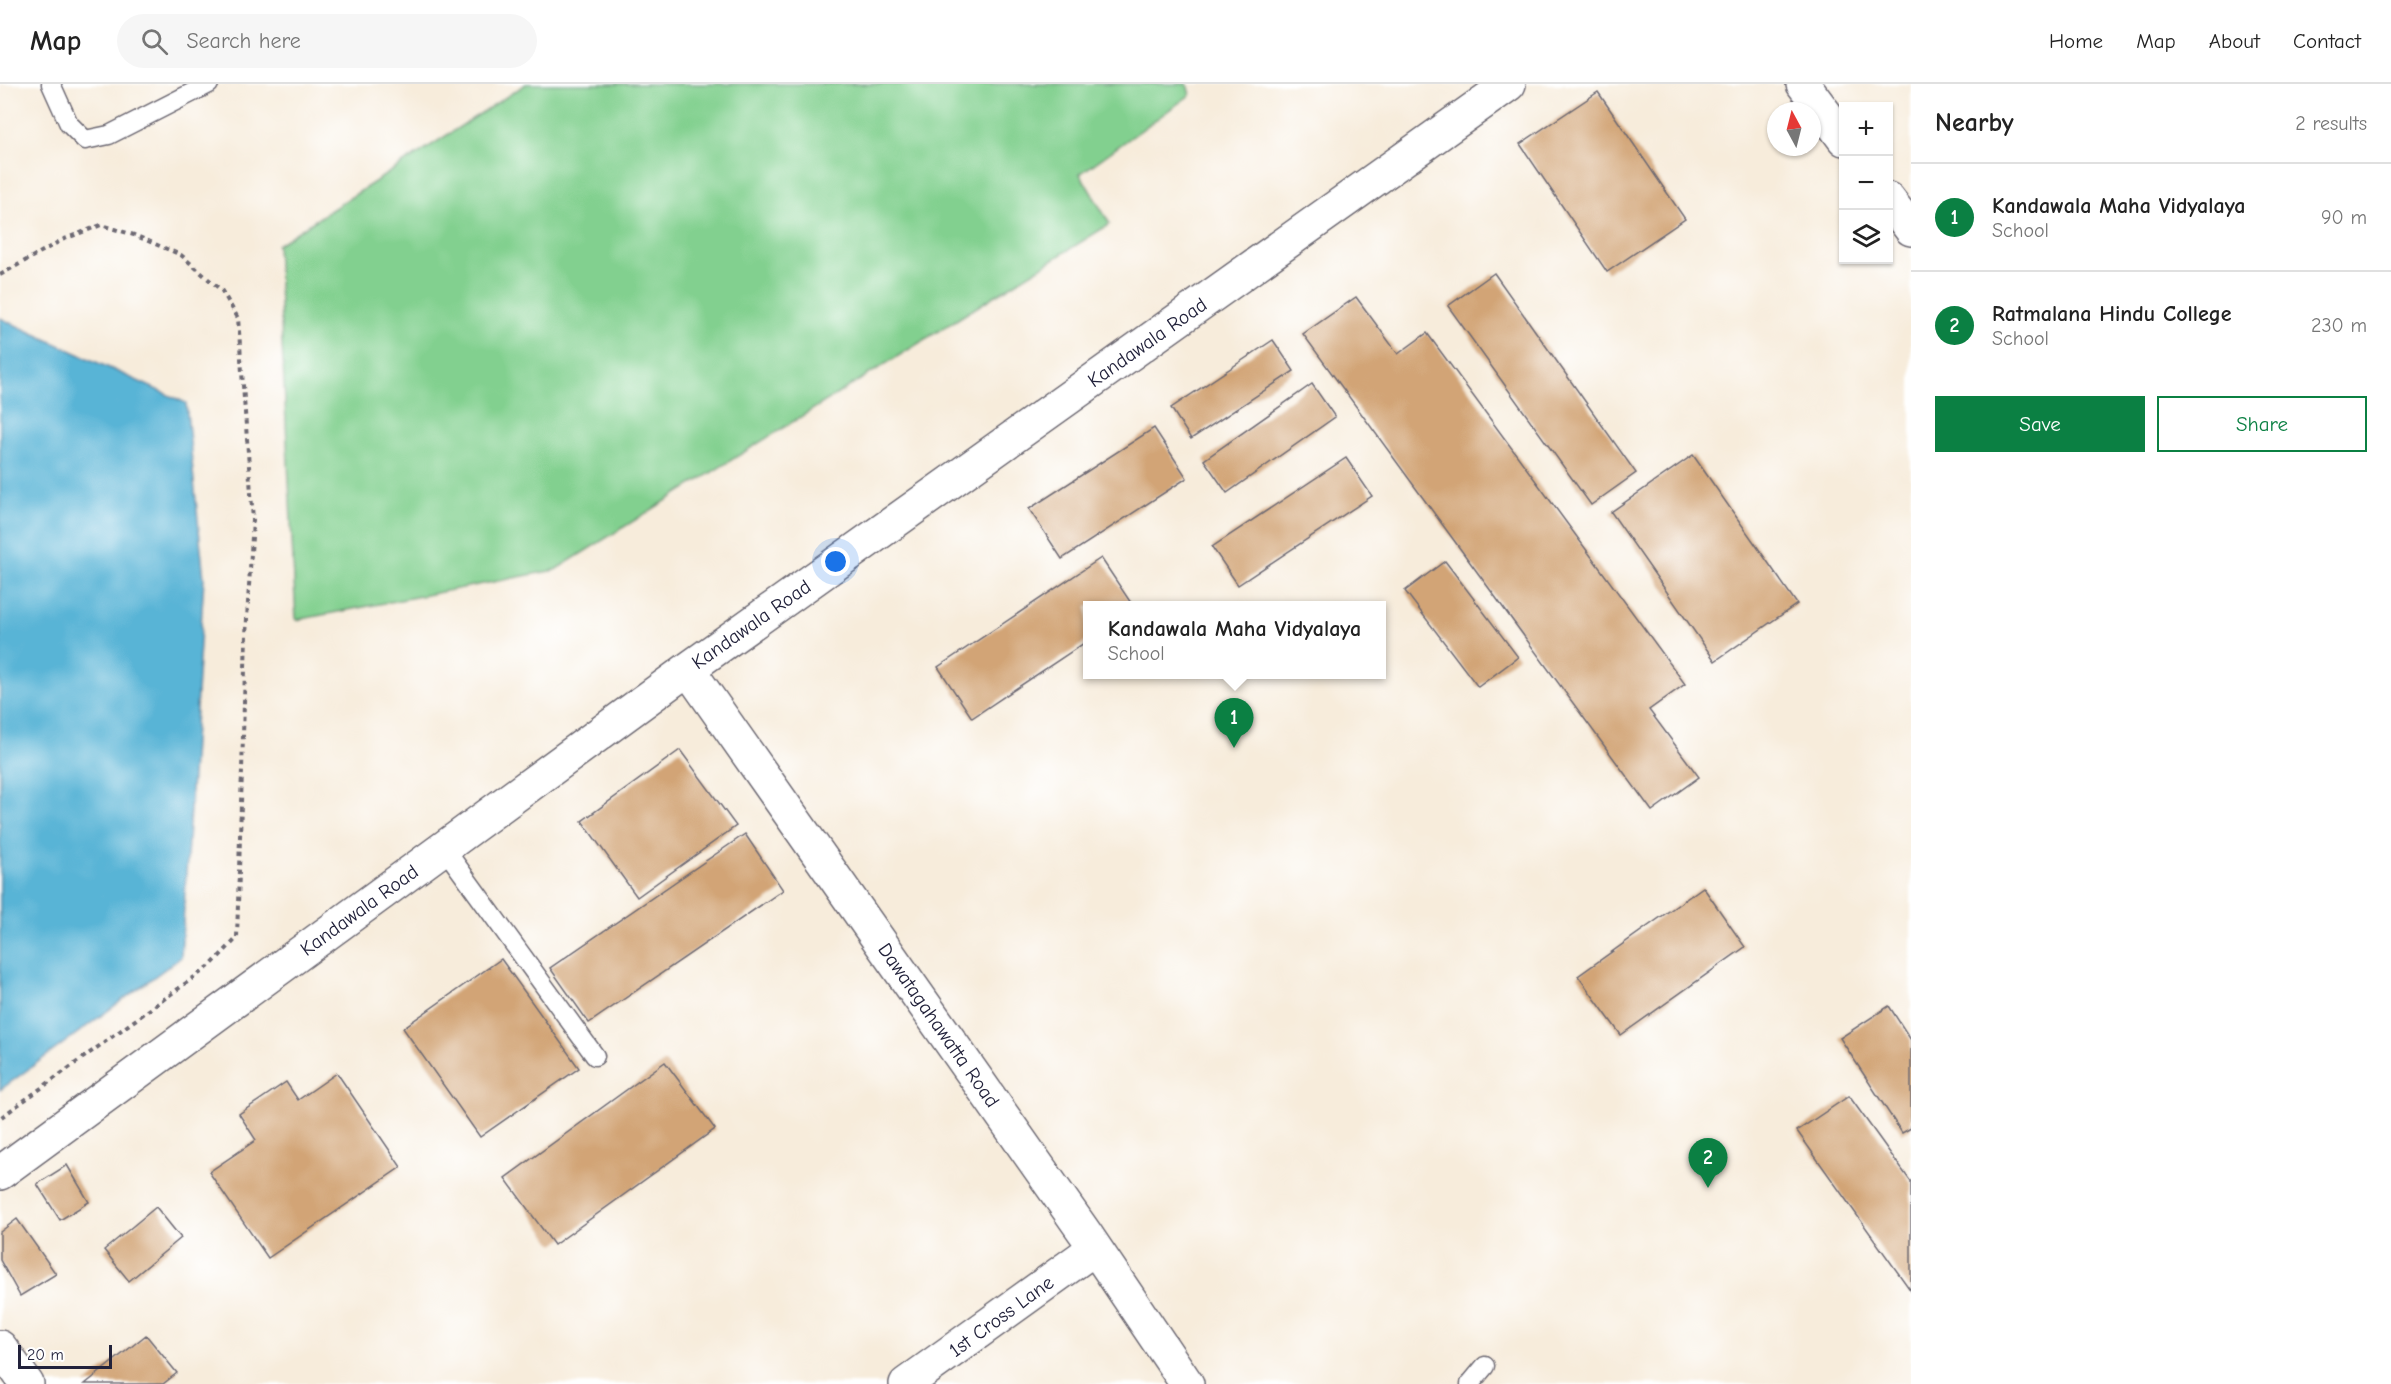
<!DOCTYPE html>
<meta charset="utf-8">
<style>
body{margin:0;font-family:"Comic Neue",sans-serif;background:#f6f6f6;color:#222}
.controls{position:absolute;right:18px;top:18px;display:grid;overflow:hidden;border-radius:0px;box-shadow:0 2px 4px #0004}
.controls button{width:54px;height:54px;display:grid;place-items:center;padding:0;border:0;border-bottom:2px solid #e0e0e0;background:#fff;color:#222;font:30px sans-serif}
.compass{position:absolute;left:1767px;top:18px;width:54px;height:54px;border-radius:50%;background:#fff;box-shadow:0 2px 4px #0004;rotate:353deg}
.scale{position:absolute;left:18px;bottom:15px;width:94px;box-sizing:border-box;padding-left:6px;border:3px solid #22223b;border-top:0;font-size:16px;line-height:21px;white-space:nowrap;color:#22223b;-webkit-text-stroke:4px #fff;paint-order:stroke}
.you{position:absolute;left:836px;top:478px;width:21px;height:21px;margin:-15px;border:4px solid #fff;border-radius:50%;background:#1a73e8;box-shadow:0 0 0 9px #1a73e833}
.badge{display:grid;place-items:center;width:39px;height:39px;border-radius:50%;background:#0b8043;color:#fff;font-size:20px;font-weight:700}
.pin{position:absolute;translate:-50% -50px;filter:drop-shadow(0 2px 3px #0008)}
.pin::after{content:'';position:absolute;top:32px;width:21px;height:18px;background:inherit;clip-path:polygon(0 0,100% 0,50% 100%)}
.popup{position:absolute;left:1083px;top:517px;width:303px;height:78px;box-sizing:border-box;display:grid;place-content:center;border-radius:0px;background:#fff;filter:drop-shadow(0 2px 4px #0005);font-size:20px;white-space:nowrap;color:#767676}
.popup b{font-size:22px;color:#222}
.popup::after{content:'';position:absolute;left:50%;top:100%;margin-left:-12px;border:12px solid transparent;border-top-color:#fff}
.list{margin:0;padding:0;list-style:none}
h2{display:flex;justify-content:space-between;align-items:center;height:78px;margin:0;padding:0 24px;font-size:26px}
h2 small{font-size:20px;font-weight:400;color:#767676}
.list li{display:grid;grid-template-columns:39px 1fr auto;gap:18px;align-items:center;box-sizing:border-box;height:108px;padding:0 24px;border-top:2px solid #e0e0e0}
.list b{display:block;font-size:22px;white-space:nowrap}
.list p{margin:0;font-size:20px;white-space:nowrap;color:#767676}
.list em{font-size:20px;font-style:normal;color:#767676}
.actions{display:flex;gap:12px;padding:18px 24px}
.actions a{flex:1;padding:14px 0;border:2px solid #0b8043;border-radius:0px;text-align:center;font-size:21px;color:#0b8043}
.actions .main{background:#0b8043;color:#fff}
.icon{flex:none;width:33px;height:33px;fill:none;stroke:currentColor;stroke-width:2;stroke-linecap:round;stroke-linejoin:round}
.map{position:relative;flex:none;width:1911px;height:1300px;overflow:hidden}
header{display:flex;align-items:center;gap:36px;box-sizing:border-box;height:84px;padding:0 30px;background:#fff;border-bottom:2px solid #e0e0e0}
header strong{font-size:28px}
nav{display:flex;gap:33px;margin-inline-start:auto;font-size:21px}
.search{width:420px;height:54px;background:#f6f6f6;display:flex;align-items:center;gap:15px;box-sizing:border-box;padding:0 21px;border-radius:33px;color:#767676;font-size:22px}
main{display:flex}
aside{flex:1;background:#fff}
.map>svg:first-child{display:block}
.green{fill:#82d08f;stroke:#527965;stroke-width:1.5}
.water{fill:#58b4d6;stroke:#3d6b88;stroke-width:1.5}
.building{fill:#d2a476}
.lines{fill:none;stroke-linecap:round;stroke-linejoin:round}
.lane-casing{stroke:#6d6973;stroke-width:21}
.street-casing{stroke:#6d6973;stroke-width:36}
.path{stroke:#6d6973;stroke-width:4;stroke-dasharray:4.5 4.5;stroke-linecap:butt}
.lane{stroke:#fff;stroke-width:18}
.street{stroke:#fff;stroke-width:33}
.labels{text-anchor:middle;stroke-width:4.5;stroke-linejoin:round;paint-order:stroke}
.street-label{font-size:20px;fill:#22223b;stroke:#fff}
</style>
<header>
<strong>Map</strong>
<div class="search"><svg class="icon" aria-label="search" viewBox="0 0 24 24"><circle cx="10" cy="10" r="6"/><path d="M15 15l6 6"/></svg>Search here</div>
<nav><a>Home</a><a>Map</a><a>About</a><a>Contact</a></nav>
</header>
<main>
<div class="map">
<svg width="1911" height="1300" viewBox="0 0 1911 1300">
<rect width="100%" height="100%" fill="#fff"/>
<filter id="ink" filterUnits="userSpaceOnUse"><feTurbulence type="fractalNoise" baseFrequency=".0167" numOctaves="2"/><feDisplacementMap in="SourceGraphic" scale="12" xChannelSelector="R" yChannelSelector="G"/><feConvolveMatrix kernelMatrix="1 2 1 2 8 2 1 2 1" color-interpolation-filters="sRGB"/></filter>
<filter id="wash" filterUnits="userSpaceOnUse"><feTurbulence type="fractalNoise" baseFrequency=".008" numOctaves="4" result="noise"/><feDisplacementMap in="SourceGraphic" scale="24" xChannelSelector="R" yChannelSelector="G"/><feGaussianBlur stdDeviation="1.35" result="paint"/><feColorMatrix in="noise" values="0 0 0 0 0 0 0 0 0 0 0 0 0 0 0 0 0 1.4 0 .05"/><feComposite in="paint" operator="in"/></filter>
<g filter="url(#wash)">
<rect width="100%" height="100%" fill="#f7ecdb"/>
<path class="green" d="M526,0H1187L1190,11L1080,90L1110,140L555,486L296,536L277,161Z"/>
<path class="water" d="M0,234L186,319L204,494L181,873L0,1006Z"/>
<g id="blocks">
<path class="building" d="M1598,8L1685,135L1607,188L1520,60Z
M1494,189L1636,389L1591,421L1448,222Z
M1356,213L1398,270L1427,249L1685,600L1649,626L1699,693L1652,727L1303,250Z
M1273,256L1294,287L1191,355L1171,324Z
M1312,300L1335,333L1227,409L1204,376Z
M1154,344L1187,394L1062,475L1029,425Z
M1693,371L1797,520L1715,577L1611,428Z
M1346,374L1372,412L1238,501L1212,463Z
M1101,474L1133,522H1087V557L972,634L938,583Z
M1445,477L1518,573L1478,603L1405,507Z
M680,666L736,742L637,813L582,737Z
M745,750L783,806L589,939L550,884Z
M1703,803L1745,863L1621,951L1578,892Z
M501,875L579,984L480,1053L403,944Z
M1889,922L1911,956V1044L1902,1049L1840,954Z
M665,978L715,1045L554,1161L505,1094Z
M337,989L401,1083L268,1174L209,1088L256,1056L239,1030L286,998L298,1016Z
M1849,1012L1911,1098V1207L1797,1047Z
M67,1081L89,1118L60,1136L37,1100Z
M156,1123L181,1154L129,1197L104,1166Z
M17,1135L56,1190L20,1212L0,1176V1148Z
M146,1251L177,1289L163,1300H85Z"/>
</g>
</g>
<g filter="url(#ink)">
<use href="#blocks" fill-opacity="0" stroke="#6d6973" stroke-width="1.5"/>
<g class="lines">
<g class="lane-casing">
<path id="lane" d="M51,0L69,40L85,56L109,51L209,0
M444,764L595,972
M1470,1300L1485,1282"/>
</g>
<g class="street-casing">
<path id="street" d="M1803,0L1844,55
M1888,115L1911,145
M688,585L1085,1149L1187,1300
M0,1089L688,585L1509,0
M0,1263L27,1300
M906,1300L1095,1164"/>
</g>
<path class="path" d="M0,191L62,156L101,141L134,151L181,171L222,207L238,234L253,436L246,551L237,854L211,881L0,1034"/>
<use href="#lane" class="lane"/>
<use href="#street" class="street"/>
</g>
</g>
<g class="labels">
<g class="street-label">
<text transform="translate(1147 258) rotate(-35)" y="7">Kandawala Road</text>
<text transform="translate(751 540) rotate(-35)" y="7">Kandawala Road</text>
<text transform="translate(359 826) rotate(-36)" y="7">Kandawala Road</text>
<text transform="translate(939 941) rotate(55)" y="7">Dawatagahawatta Road</text>
<text transform="translate(1001 1232) rotate(-36)" y="7">1st Cross Lane</text>
</g>
</g>
</svg>
<div class="controls">
<button>+</button>
<button>−</button>
<button><svg class="icon" aria-label="layers" viewBox="0 0 24 24"><path d="M12 4l9 5-9 5-9-5zM3 14l9 5 9-5"/></svg></button>
</div>
<svg class="compass" viewBox="-18 -18 36 36"><path d="M0-13l5 13h-10z" fill="#e53935"/><path d="M0 13l5-13h-10z" fill="#767676"/></svg>
<div class="scale">20 m</div>
<div class="you"></div>
<div class="pin badge" style="left:1234px;top:664px">1</div>
<div class="popup"><b>Kandawala Maha Vidyalaya</b>School</div>
<div class="pin badge" style="left:1708px;top:1104px">2</div>
</div>
<aside>
<h2>Nearby<small>2 results</small></h2>
<ul class="list">
<li><span class="badge">1</span><div><b>Kandawala Maha Vidyalaya</b><p>School</p></div><em>90 m</em></li>
<li><span class="badge">2</span><div><b>Ratmalana Hindu College</b><p>School</p></div><em>230 m</em></li>
</ul>
<div class="actions"><a class="main">Save</a><a>Share</a></div>
</aside>
</main>
